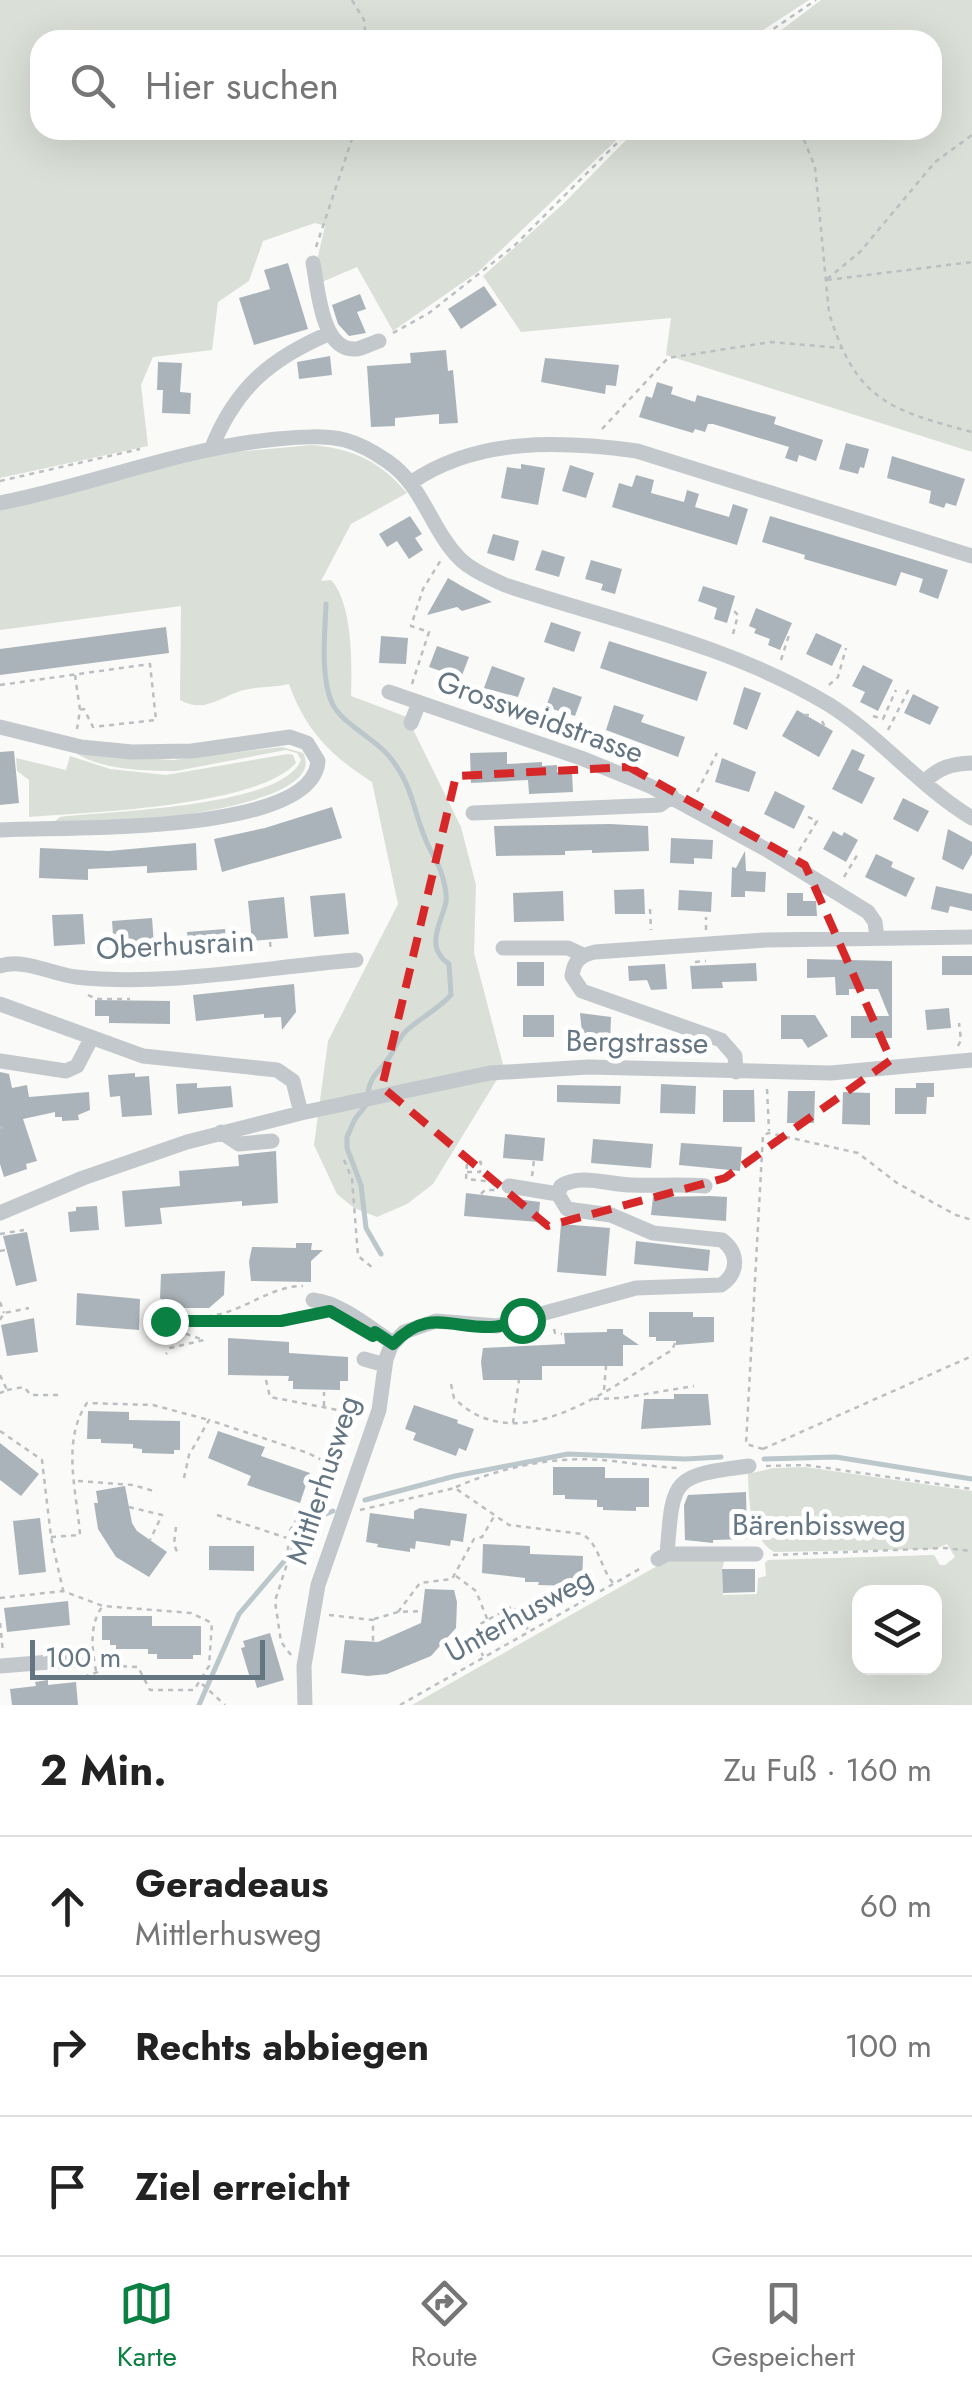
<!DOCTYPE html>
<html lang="de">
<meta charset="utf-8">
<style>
body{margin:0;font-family:Jost,sans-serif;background:#f2f2f2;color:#222}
.controls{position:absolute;right:30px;bottom:30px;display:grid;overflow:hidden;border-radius:20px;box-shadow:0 10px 40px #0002}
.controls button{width:90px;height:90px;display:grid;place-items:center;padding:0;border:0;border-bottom:2px solid #e0e0e0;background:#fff;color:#222;font:50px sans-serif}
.scale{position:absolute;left:30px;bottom:25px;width:235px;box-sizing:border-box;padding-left:10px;border:5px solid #657683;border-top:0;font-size:28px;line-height:35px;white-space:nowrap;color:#657683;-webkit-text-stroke:8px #fff;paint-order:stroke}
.stop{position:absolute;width:30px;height:30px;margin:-22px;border:8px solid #0b8043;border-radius:50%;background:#fff}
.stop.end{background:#0b8043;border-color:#fff;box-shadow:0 2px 10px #0008}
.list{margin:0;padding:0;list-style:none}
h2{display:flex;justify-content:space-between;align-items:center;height:130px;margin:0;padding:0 40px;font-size:42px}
h2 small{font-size:32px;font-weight:400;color:#767676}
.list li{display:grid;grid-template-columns:65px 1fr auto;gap:30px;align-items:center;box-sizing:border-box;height:140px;padding:0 40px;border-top:2px solid #e0e0e0}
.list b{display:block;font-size:38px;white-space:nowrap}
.list p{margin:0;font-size:32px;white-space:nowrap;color:#767676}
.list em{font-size:32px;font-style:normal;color:#767676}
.icon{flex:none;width:55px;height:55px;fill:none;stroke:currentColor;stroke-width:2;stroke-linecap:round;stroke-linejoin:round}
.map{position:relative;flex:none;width:972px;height:1705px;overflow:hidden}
.search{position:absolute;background:#fff;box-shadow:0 10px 40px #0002;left:30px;right:30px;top:30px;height:110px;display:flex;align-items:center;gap:25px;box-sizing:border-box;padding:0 35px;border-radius:30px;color:#767676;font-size:38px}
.sheet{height:550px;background:#fff}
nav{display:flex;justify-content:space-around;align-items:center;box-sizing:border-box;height:140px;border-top:2px solid #e0e0e0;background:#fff;font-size:28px;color:#767676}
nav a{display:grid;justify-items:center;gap:5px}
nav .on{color:#0b8043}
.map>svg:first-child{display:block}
.green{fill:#dadfd7;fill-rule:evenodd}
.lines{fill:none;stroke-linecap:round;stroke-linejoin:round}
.stream{stroke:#bbc7cb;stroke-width:5}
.building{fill:#aab3b9}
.path{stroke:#bbbfc2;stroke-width:2.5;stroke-dasharray:5 5;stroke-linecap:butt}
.minor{stroke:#c3c8cc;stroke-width:15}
.route{stroke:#0b8043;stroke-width:12}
.marked{fill:none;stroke:#d62828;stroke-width:8;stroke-dasharray:20 12;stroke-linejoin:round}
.labels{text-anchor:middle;stroke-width:10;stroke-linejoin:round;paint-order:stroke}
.street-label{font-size:30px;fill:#657683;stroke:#fff}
</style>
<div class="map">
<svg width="972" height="1705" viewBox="0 0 972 1705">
<rect width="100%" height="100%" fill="#fafaf8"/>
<path class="green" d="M0,0H809L748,40H40V130H627L479,271L393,331L357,267L322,282L318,256L325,226L315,223L263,241L249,281L218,302L212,350L153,357L141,385L148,446L0,478Z
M821,0H972V452L666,355L671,318L521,332L483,276L563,204L636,130H932V40H768Z
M312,445C352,448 381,462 407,493L351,524L321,581L331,580C353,604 352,664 351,696L407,717L461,827L476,885L474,953L504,1068L433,1184L407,1204L377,1217L354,1208L337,1194L314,1145L328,1041L398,904L372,782C330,755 306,731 289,684C273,688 256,686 240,691C218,699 203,713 180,700L181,606L0,630V507L200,455Z
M282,747L303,753C330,803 148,821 117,822C97,822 76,821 55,821L60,817C107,811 282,808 301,760L297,753L286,750L176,771C145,771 104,770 77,754L173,760Z
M288,754L293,755L296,763C256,807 90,812 29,817V780L17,771L16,758L66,770L70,756L110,769L166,775Z
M805,1467L972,1491V1705H412L666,1561L725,1559L722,1569L723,1595L757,1594L758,1578L766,1576L765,1563L768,1560L934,1555L940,1565H945L955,1557L947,1544L936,1549L774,1552C749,1536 749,1501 748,1474L773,1468ZM860,1592H934V1668H860Z"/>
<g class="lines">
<path class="stream" d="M326,604C325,633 320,675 332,703C342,724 373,737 388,755C412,783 412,806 425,838C429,850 437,860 441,872C444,881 447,893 446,902C441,924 424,947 449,964L451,995C436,1011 420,1018 406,1031C397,1040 395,1050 388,1059C379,1072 370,1076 368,1093
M367,1104L355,1119L347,1137V1148L361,1185L366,1228L381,1254
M764,1459L836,1457L972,1479
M365,1500L455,1476L568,1454L685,1459L721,1457
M199,1705L239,1614L292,1552L299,1532L314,1519L333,1511"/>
</g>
<path class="building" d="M288,263L308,329L254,345L239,298L270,289L264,270Z
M484,286L497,305L461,329L448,309Z
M360,294L366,309L357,312L366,333L349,336L338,324L332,305Z
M446,350L448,371L453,370L458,423L439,424V414L395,418V426L371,427L367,366L411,363L410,353Z
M330,356L332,375L299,379L297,362Z
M545,358L619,365L616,386L606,385L605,394L541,382Z
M158,362L182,363L180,392L191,393L190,414L162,413L163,390H157Z
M657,382L673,387L671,394L695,402L697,395L776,417L774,424L823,440L816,461L799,455L797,462L785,458L789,447L713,424H708L705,432L695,429L693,433L639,417L646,396L652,398Z
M846,443L869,449L864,468L860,467L858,474L839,469Z
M892,456L965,479L956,506L946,503L944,508L929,503L931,491L887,478Z
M521,464L545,468L538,505L501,498L507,467L521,469Z
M570,465L594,473L586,498L562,491Z
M636,475L654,480L651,493L684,502L687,490L699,494L695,507L729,517L733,504L748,509L737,545L612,507L619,483L632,487Z
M410,516L422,534L415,538L423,550L409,559L397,541L387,547L379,534Z
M770,516L948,570L938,599L919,592L923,579L901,572L896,586L804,559L805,555L762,542Z
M493,534L519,541L514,561L487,553Z
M542,550L565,557L559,577L535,570Z
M591,560L622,569L615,594L601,590L603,584L585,579Z
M448,578L465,588L492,602L462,611L457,607L427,615Z
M703,586L735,596L727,623L714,619L717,608L698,601Z
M756,608L792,623L780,650L768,645L770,639L754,633L756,629L749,626Z
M551,622L581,632L574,652L544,642Z
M166,627L169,653L0,675V649Z
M816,633L842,645L832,666L806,654Z
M381,636L408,638L406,664L379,663Z
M609,641L707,672L697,701L600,668Z
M437,646L469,657L461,678L429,667Z
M863,665L893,680L878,711L860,702L865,692L852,686Z
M492,666L525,678L518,697L484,688Z
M553,687L582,697L575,716L546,707Z
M744,687L761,693L747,730L733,724Z
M913,694L939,707L930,725L904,713Z
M614,705L644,715L641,722L685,737L678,757L606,730Z
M797,710L833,731L819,757L782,736Z
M852,749L865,755L858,770L875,778L862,804L832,789Z
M14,751L19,803L0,805V752Z
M507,752V764L542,762V766L557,765V772H572L573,792L529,794L528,780L471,783L470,753Z
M722,758L756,772L749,792L715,782Z
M775,791L805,806L794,829L764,814Z
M903,798L929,811L918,832L893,819Z
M332,807L342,838L222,872L214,839L265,828Z
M610,824L648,826L649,851L592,853V850L565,851V855L496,856L494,826Z
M948,829L972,842V854L963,870L942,859Z
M833,831L842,836L844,832L858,840L846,862L823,849Z
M671,838L713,840L712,859L694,858V864L670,863Z
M196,843L197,870L147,873V866L88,869V880L39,878L40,848L109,851Z
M745,851L746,871L766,872L765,892L745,891V897H731L732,867L736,868Z
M876,854L893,862L891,867L915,878L906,897L865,877Z
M936,886L972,894V911L950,906L948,913L931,909Z
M644,889L645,914H615L614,890Z
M679,890L712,892L711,912L678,910Z
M563,891L564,921L514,922L513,893Z
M345,893L349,934L314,937L310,896Z
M787,893H803V901H816L817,916H787Z
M284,897L288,938L252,941L248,901Z
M83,914L85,944L54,946L52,915Z
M152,918L154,945L114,948L112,921Z
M225,929L227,953L190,956L187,932Z
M942,956H972V975H942Z
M807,959L892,961V1038H851V1016H889L878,989H849V995H836L835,977L807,978Z
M517,962H544V986H517Z
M756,963L757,981L722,982L723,988L692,989L690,966Z
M665,964L667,989L651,990L647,980L629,981L628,966Z
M294,984L296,1012L282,1030L281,1017L264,1018V1014L196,1021L193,995Z
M95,1000L170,1001V1024L109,1023V1016H95Z
M949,1008L951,1028L927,1030L925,1010Z
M580,1013L611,1017L610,1044L583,1043Z
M523,1015H554V1037H523Z
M781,1015H815L828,1036L808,1048L802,1039H781Z
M0,1072L9,1074L12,1088L27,1085L29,1097L89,1092L90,1110L78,1115L79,1120L62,1121V1117H55V1112L23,1119L37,1161L26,1164L27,1169L4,1177L0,1164Z
M135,1073V1077L149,1076L152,1115L122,1117L120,1096L110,1097L108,1075Z
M197,1083V1088L231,1086L233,1107L178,1114L176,1084Z
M916,1083H934V1097H927L926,1114H895V1088H916Z
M661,1084L696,1086L695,1114L660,1113Z
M557,1085L621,1086L620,1104L557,1102Z
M723,1090H754L755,1122H723Z
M788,1091H815L814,1123H787Z
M843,1092L870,1093V1125L842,1124Z
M505,1134L545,1138L543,1161L503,1158Z
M593,1139L653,1144L651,1168L591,1163Z
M681,1143L742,1147L740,1171L679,1165Z
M276,1151L278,1203L242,1206V1201L160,1208L162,1224L125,1227L122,1191L180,1186L179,1171L239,1166L238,1155Z
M466,1193L540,1202L538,1222L464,1216Z
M710,1196L727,1197L726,1221L651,1215L653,1197Z
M97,1206L99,1230L70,1232L68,1212L76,1211V1207Z
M561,1224L610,1228L606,1276L557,1272Z
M27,1232L37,1281L16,1286L3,1236Z
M636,1241L710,1250L708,1271L634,1264Z
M296,1243H312L311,1250H323L311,1261V1282L251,1281L249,1262L252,1247L296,1248Z
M225,1271L224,1295L209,1308H172L160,1298L161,1274Z
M77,1293L140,1299L139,1330L76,1325Z
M649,1312H693V1317H714V1342L676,1345V1341H656V1337H649Z
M34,1318L38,1352L7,1356L1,1325Z
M607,1329H623V1334L639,1345H623V1366H542V1380H483L481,1362L483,1348L565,1344L564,1333L607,1332Z
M228,1338L289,1342V1353L348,1357V1381H340V1390L293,1389V1381H288L289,1376L228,1375Z
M674,1394H708L711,1425L641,1429L644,1399H674Z
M414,1405L458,1420L457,1423L474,1429L466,1451L459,1448L456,1456L413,1440L416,1433L405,1429Z
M88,1411L129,1412V1420L180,1421V1450H174V1454L142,1453V1449L133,1448V1444L101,1443V1439H87Z
M218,1431L265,1447L261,1456L310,1473L300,1503L247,1485L251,1476L208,1458Z
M0,1443L39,1474L21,1496L0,1480Z
M553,1467H605V1478H649V1507H636V1511L603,1510V1507H597V1500L565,1499V1495H553Z
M125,1486L132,1523L137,1531L167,1552L149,1577L116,1557L98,1529L94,1503H98L96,1491Z
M746,1492L747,1539L713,1540V1543L685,1540L684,1505L688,1495Z
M420,1508L467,1514L463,1542L451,1540L450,1546L416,1541L415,1549L410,1548V1552L377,1547L378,1544L366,1542L370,1513L414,1519V1511Z
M40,1518L46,1572L19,1575L13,1521Z
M483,1544L530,1546V1554L583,1556L582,1583H575V1586L538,1585L539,1582H525V1578L482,1573Z
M209,1546H254V1571L209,1570Z
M722,1569H755V1592L723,1593Z
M425,1589L454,1590L457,1602L456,1628L431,1656L387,1674L368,1676L341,1673L345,1640L378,1642L421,1623Z
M68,1601L70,1625L7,1632L4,1608Z
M102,1616H152V1626H201V1655H193V1659H157V1654H148V1649H116V1645H110V1640H102Z
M270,1633L284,1680L257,1688L254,1677L250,1678L241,1648L245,1647L243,1641Z
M48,1680V1685L76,1682L78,1705H12L10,1689L36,1686L35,1682Z"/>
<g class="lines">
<path class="path" d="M352,0L364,20L366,40
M757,40L816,0
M800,130L815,167L829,313C856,400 889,410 972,432
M316,247L355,130
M827,279L860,252L935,162L972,135
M827,280L972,262
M393,333L429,313L514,246L630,130
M602,429L668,358L771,342L841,348
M0,481L140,449
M733,634L738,615L734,611
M781,660L790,632
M75,675L80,710L77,729
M412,684L429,632L411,626L423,589L441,560
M0,685L150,664L156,720L93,727L84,709L80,710
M829,685L838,677L846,648
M804,715H810
M873,716L883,719L896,690
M822,721L825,727
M888,730L910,687
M697,792L717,753
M799,851L817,821L806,816
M844,877L859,852
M650,909L651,930
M706,930V917
M270,942L271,951
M695,962L706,961
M88,995L96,999H130
M958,1046L961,1040L959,1023
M767,1089L769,1131
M0,1128L3,1127
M344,1160L352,1179L358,1256L373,1268
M467,1172H480L481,1162L467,1161L466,1179L494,1182
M532,1176L534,1160
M481,1194L485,1190H496
M0,1234L24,1230
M0,1251L5,1250
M0,1302L4,1313
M159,1304L165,1321H281L309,1315
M210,1319V1316C243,1312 270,1286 303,1286
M0,1320L4,1313L29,1308
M162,1320L163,1326L204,1340L170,1348L166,1354
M554,1329L555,1333L562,1334
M0,1375L7,1390L0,1393
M266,1380L270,1397L359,1414
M451,1384L454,1398C519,1463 612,1386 672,1350L676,1341
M7,1390L24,1387L31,1395H62
M604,1390L606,1366
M594,1399L622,1398L694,1386
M324,1406V1392
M513,1423L519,1380
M0,1431L42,1460L51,1537L63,1590
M763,1449L746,1444L763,1135L769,1133L858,1153L897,1183L956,1215L972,1220
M763,1449L972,1356
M766,1466L806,1465L972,1489
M184,1478L189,1455L209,1420L308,1453L340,1469
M78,1481L133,1485L157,1492
M456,1487C499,1468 554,1456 601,1460C627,1462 652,1467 679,1468
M129,1507L162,1515L150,1540
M360,1510L455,1488L509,1525L582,1534C600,1544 600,1569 614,1584
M217,1515L287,1538
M176,1527L174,1544L177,1552
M51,1537L80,1535C77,1492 61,1441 87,1403L153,1405L209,1420
M773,1555L945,1548L972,1551
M456,1576L476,1591L488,1621
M0,1598L63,1591L103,1606L191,1613L212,1623L209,1666L194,1690H150L138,1667L114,1666L84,1677L77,1676
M398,1612L420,1583L452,1579L474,1539L482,1537L495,1515
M329,1615L373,1620V1642
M374,1619L398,1612L424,1611
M0,1623L3,1652
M291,1655L281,1642L275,1601L287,1564L289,1532L295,1522L318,1505L344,1460
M483,1656L471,1629L513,1606L529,1631
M96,1671C92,1650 89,1625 102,1607
M202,1684L225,1705
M400,1705L643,1567"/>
<path class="minor" d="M313,263C318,287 321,352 356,349C363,348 372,343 379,341
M212,447C236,388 270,359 328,334
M412,482C478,437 562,441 637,451L972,556
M0,503C93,485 181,448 277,439C300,437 323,435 345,440C360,444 374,452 387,461C423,485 430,528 459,558C471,570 490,578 505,585C613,621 730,645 828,704C881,737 919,786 972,818
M389,692L581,758L650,786L769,851L868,912L875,922L877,938
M411,723L419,703
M0,727L81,747L132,752L192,751L290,737L307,743L318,761C313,837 56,826 0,830
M925,781C940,767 951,764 972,763
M473,813L660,805L672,796
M503,948H568L583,955
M0,966C23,958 52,974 76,977C165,987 266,967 356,960
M0,1004L143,1056L277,1070L293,1081L301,1113
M0,1061L66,1071L77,1066L91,1039
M736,1072L735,1056L721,1040L582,991L572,976C574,960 581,955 595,952L766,940L972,937
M221,1132L239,1144L272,1141
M509,1186L558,1194
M0,1213L83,1178L187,1142L301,1113L490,1073L588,1067L831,1073L972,1060
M313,1300C341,1303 370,1328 393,1343
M364,1359L385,1365
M667,1554H756
M658,1559L667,1554C673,1478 671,1476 749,1466
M0,1666L75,1660
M305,1705L304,1666L318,1585L379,1410L386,1359L391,1346L404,1332L436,1321L497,1326L636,1288L721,1285C739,1273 739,1253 722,1240L653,1233L611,1215L567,1209L558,1194L561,1186C581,1173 609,1185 632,1185C657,1186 680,1184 705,1186"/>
</g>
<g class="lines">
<path class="route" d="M165,1321H281L330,1311L373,1336L375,1332L393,1344C427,1308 450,1328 491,1327C501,1327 512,1323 522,1320"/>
</g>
<path class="marked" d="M629,767L805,865L891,1060L725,1178L548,1226L382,1087L456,776Z"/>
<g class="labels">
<g class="street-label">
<text transform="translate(540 717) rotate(20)" y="10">Grossweidstrasse</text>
<text transform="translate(175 945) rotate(-3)" y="10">Oberhusrain</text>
<text transform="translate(637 1042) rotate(1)" y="10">Bergstrasse</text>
<text transform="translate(323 1480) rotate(-72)" y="10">Mittlerhusweg</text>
<text x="819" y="1535">Bärenbissweg</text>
<text transform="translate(519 1615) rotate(-29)" y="10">Unterhusweg</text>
</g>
</g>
</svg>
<div class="controls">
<button><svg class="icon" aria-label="layers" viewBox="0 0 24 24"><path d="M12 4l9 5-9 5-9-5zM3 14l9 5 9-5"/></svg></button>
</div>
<div class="scale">100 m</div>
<div class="stop" style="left:522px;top:1320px"></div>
<div class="stop end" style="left:165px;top:1321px"></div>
<div class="search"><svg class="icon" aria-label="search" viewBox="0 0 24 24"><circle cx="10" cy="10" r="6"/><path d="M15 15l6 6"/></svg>Hier suchen</div>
</div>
<section class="sheet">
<h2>2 Min.<small>Zu Fuß · 160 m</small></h2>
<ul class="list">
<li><svg class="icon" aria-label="ahead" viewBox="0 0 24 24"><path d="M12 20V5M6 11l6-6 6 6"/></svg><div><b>Geradeaus</b><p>Mittlerhusweg</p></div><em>60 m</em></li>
<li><svg class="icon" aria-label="right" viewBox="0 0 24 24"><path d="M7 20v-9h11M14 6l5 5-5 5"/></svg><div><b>Rechts abbiegen</b></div><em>100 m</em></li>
<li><svg class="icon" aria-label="arrive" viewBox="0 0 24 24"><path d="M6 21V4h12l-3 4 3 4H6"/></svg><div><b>Ziel erreicht</b></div></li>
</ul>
</section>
<nav>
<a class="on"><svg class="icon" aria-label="map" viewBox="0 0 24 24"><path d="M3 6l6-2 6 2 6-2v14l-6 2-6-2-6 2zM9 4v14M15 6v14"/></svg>Karte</a>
<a><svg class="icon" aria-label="directions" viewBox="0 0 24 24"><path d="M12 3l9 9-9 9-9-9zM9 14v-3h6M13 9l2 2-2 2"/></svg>Route</a>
<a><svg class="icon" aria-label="saved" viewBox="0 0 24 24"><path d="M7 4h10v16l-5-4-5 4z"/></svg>Gespeichert</a>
</nav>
